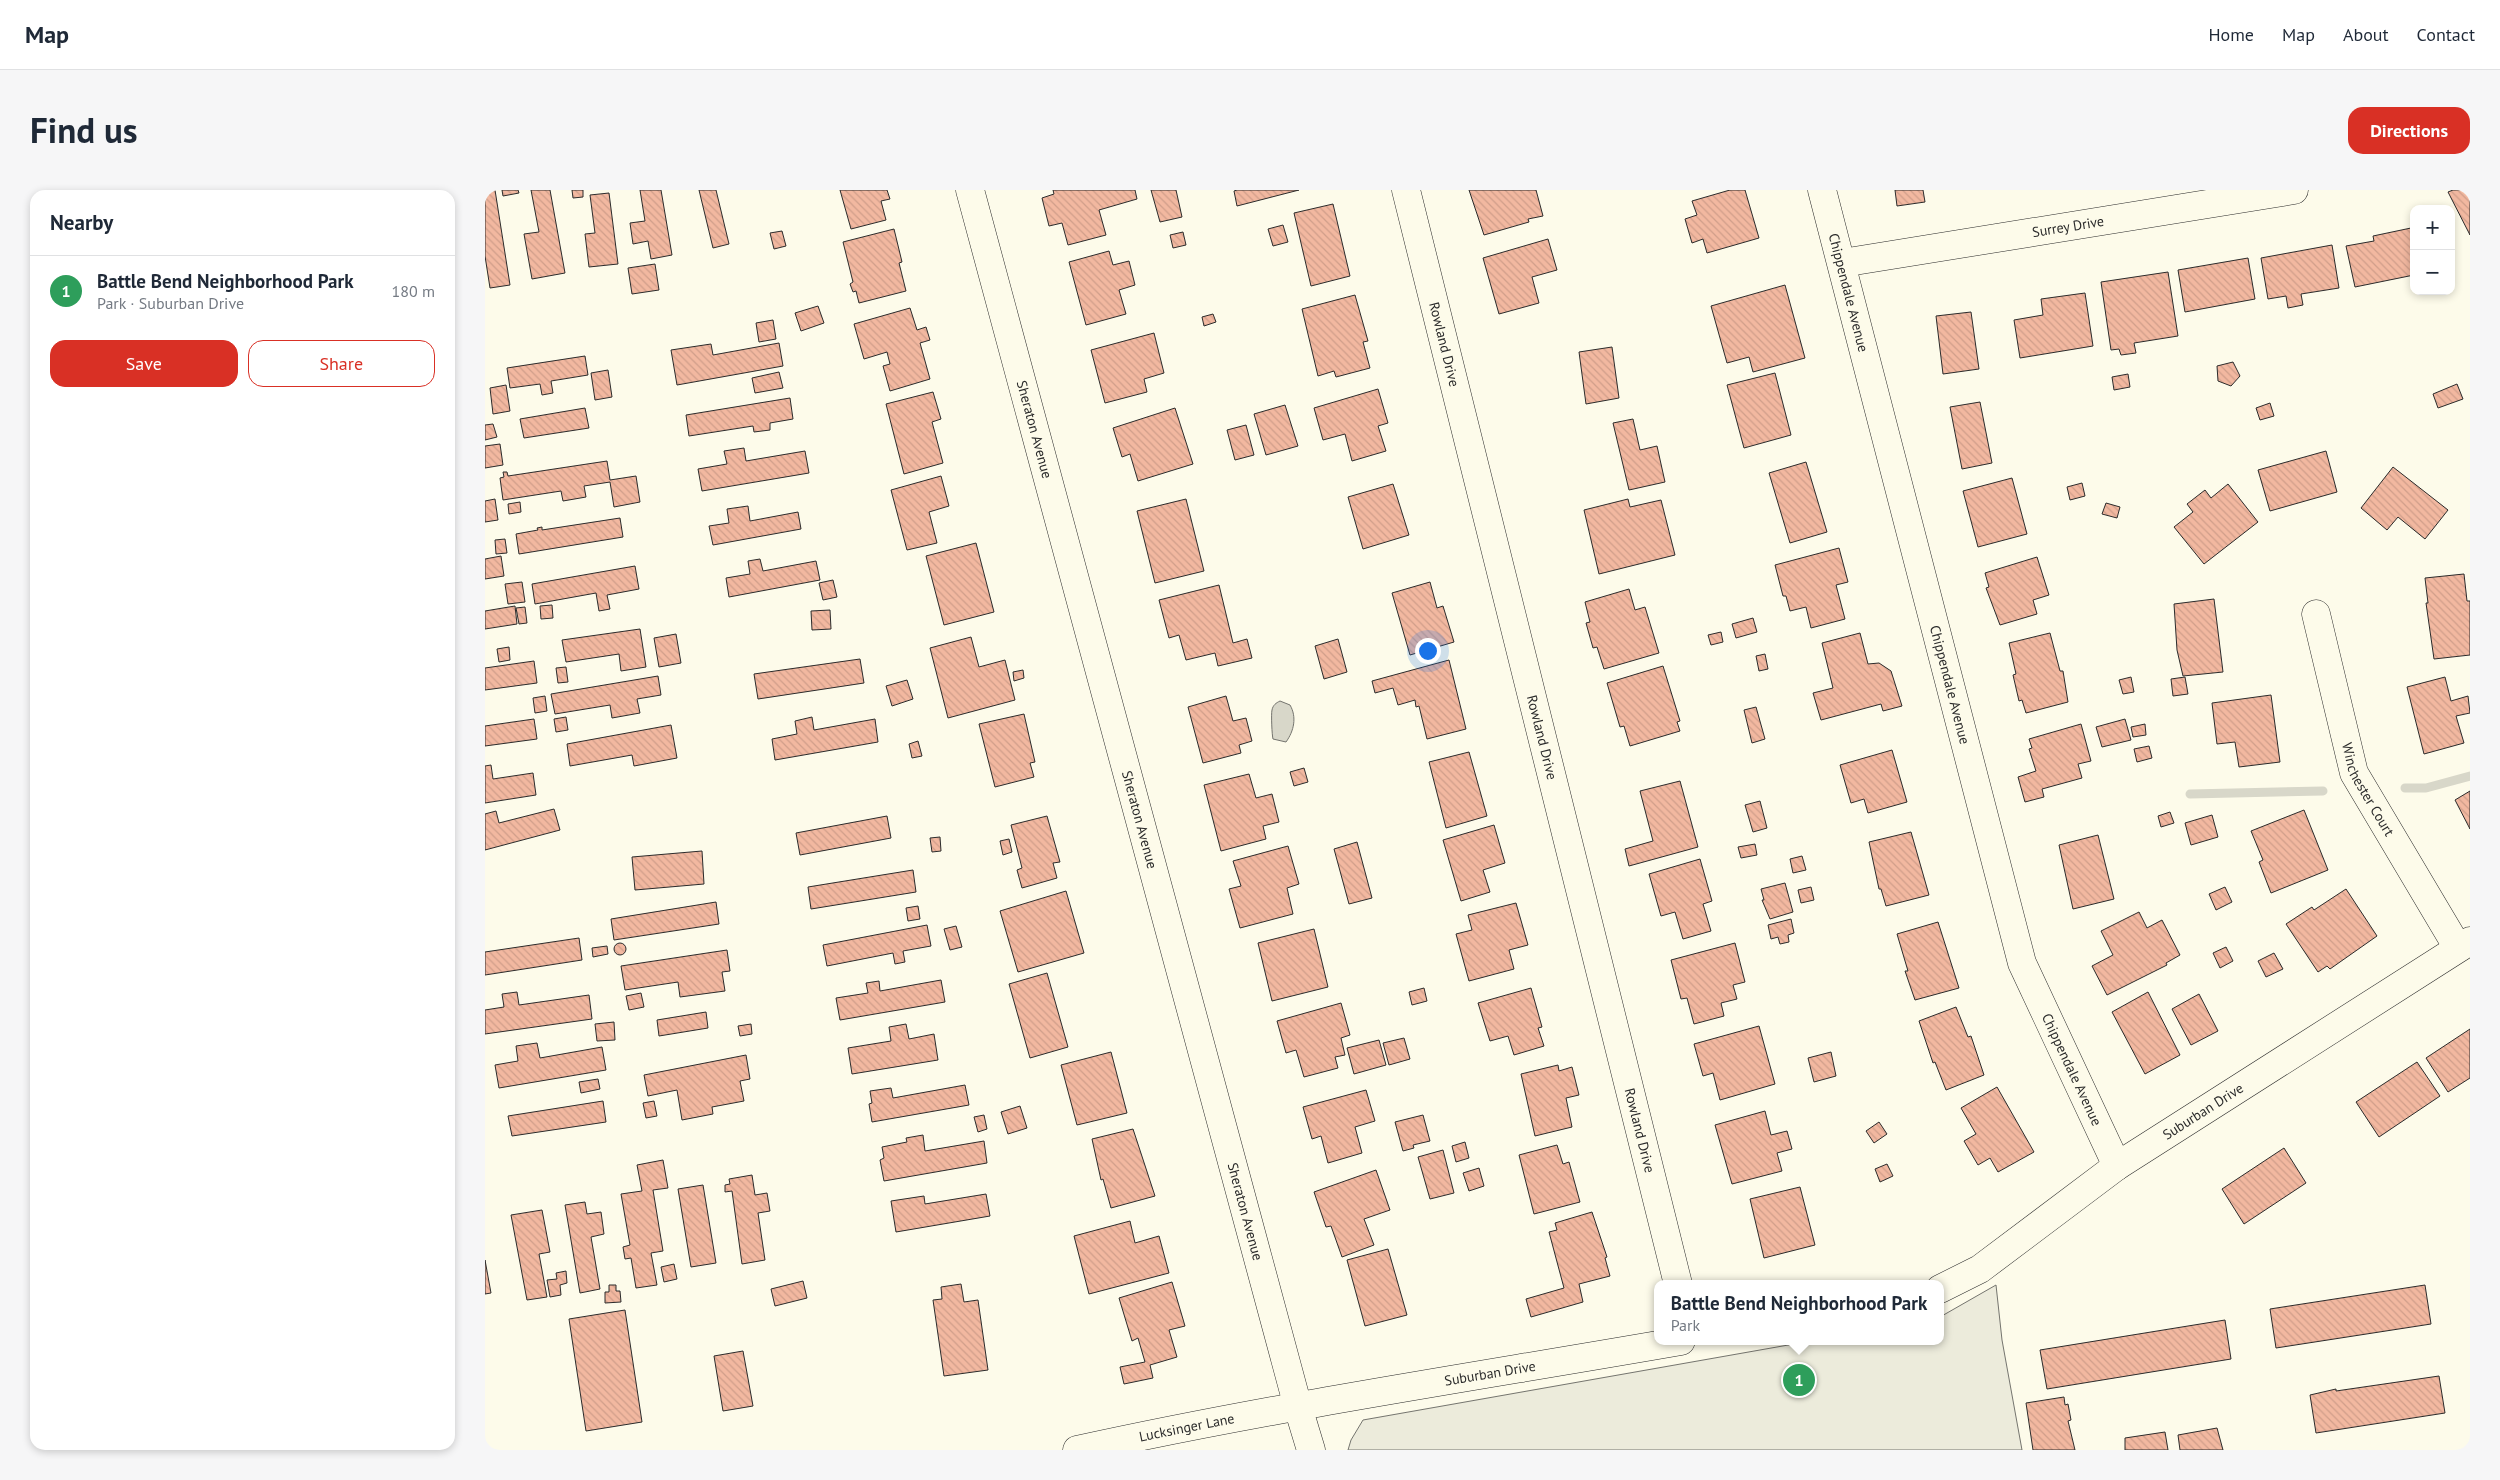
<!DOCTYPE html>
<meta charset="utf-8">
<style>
body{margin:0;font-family:"PT Sans",sans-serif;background:#f6f6f7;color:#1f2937}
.controls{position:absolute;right:15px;top:15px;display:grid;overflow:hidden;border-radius:10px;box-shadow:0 2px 8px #0003}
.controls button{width:45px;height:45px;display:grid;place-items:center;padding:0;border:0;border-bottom:1px solid #e0e1e3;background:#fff;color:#1f2937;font:25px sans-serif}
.you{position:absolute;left:942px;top:460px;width:18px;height:18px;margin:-12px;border:4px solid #fff;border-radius:50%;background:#1a73e8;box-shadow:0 0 0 8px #1a73e833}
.badge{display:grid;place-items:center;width:32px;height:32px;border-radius:50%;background:#d93025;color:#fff;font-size:16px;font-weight:700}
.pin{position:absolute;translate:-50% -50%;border:2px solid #fff;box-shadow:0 1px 5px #0006}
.popup{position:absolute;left:1169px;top:1090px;width:290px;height:65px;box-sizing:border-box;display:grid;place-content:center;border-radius:10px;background:#fff;filter:drop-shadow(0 1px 4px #0005);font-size:16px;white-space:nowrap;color:#747a83}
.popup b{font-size:19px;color:#1f2937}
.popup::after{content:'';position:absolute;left:50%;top:100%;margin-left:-10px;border:10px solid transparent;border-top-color:#fff}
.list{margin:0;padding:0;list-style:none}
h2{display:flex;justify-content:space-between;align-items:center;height:65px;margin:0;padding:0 20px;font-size:21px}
h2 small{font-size:16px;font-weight:400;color:#747a83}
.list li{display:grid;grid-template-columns:32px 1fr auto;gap:15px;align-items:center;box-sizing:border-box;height:70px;padding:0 20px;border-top:1px solid #e0e1e3}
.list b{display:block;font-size:19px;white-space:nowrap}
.list p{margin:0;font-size:16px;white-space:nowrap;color:#747a83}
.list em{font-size:16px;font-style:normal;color:#747a83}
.actions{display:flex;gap:10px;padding:15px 20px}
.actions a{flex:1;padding:11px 0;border:1px solid #d93025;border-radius:15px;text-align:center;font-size:18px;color:#d93025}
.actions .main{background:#d93025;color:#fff}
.map{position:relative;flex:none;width:1985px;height:1260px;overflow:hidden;border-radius:15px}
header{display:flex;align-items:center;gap:30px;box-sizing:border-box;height:70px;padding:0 25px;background:#fff;border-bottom:1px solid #e0e1e3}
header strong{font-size:24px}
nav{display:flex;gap:28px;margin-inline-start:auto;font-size:18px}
.intro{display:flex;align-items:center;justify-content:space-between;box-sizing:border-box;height:120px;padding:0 30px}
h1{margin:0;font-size:35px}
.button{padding:12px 22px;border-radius:15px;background:#d93025;color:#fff;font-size:18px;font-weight:700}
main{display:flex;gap:30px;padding:0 30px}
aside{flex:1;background:#fff;border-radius:15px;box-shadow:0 2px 8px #0003}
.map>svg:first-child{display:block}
.green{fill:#ecebdb;stroke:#74746e}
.water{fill:#d8d7c9;stroke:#74746e}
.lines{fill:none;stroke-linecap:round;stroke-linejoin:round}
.stream{stroke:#d8d7c9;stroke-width:9}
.building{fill:url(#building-back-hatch);stroke:#2b2b2b}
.minor-casing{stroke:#2b2b2b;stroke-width:29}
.minor{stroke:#fdfbea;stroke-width:28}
.labels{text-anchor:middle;stroke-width:4;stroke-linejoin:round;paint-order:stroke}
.street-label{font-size:14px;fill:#2b2b2b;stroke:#fdfbea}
</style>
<header>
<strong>Map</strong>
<nav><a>Home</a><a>Map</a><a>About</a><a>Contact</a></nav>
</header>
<div class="intro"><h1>Find us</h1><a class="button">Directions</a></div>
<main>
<aside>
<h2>Nearby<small></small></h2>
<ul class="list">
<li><span class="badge" style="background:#2e9e5b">1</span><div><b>Battle Bend Neighborhood Park</b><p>Park · Suburban Drive</p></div><em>180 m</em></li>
</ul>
<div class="actions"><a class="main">Save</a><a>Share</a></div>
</aside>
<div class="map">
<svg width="1985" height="1260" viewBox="0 0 1985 1260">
<defs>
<pattern id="building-back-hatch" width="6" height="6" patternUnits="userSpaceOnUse" patternTransform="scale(1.25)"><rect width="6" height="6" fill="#f2b8a0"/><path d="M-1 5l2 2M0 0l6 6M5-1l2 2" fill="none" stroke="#d09e8a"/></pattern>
</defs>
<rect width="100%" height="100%" fill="#fdfbea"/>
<path class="green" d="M1511,1095L1517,1150L1537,1260H863L866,1250L878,1230L1326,1151H1455V1127Z"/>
<path class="water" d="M795,511L805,515C812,527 809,541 801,552L788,549C787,546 786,524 787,520C788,515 791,513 795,511Z"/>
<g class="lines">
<path class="stream" d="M1920,598H1941L1985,586
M1705,604L1838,601"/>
</g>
<path class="building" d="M10,0L25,95L5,98L0,66V1Z
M17,0H33L34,3L18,6Z
M46,0H65L80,83L47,89L39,44L54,42Z
M87,0H98V7L88,8Z
M155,0H176L187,65L166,69L163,51L148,54L145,33L160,31Z
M214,0H231L244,54L228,58Z
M355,0H402L405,9L396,11L401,30L366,39Z
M568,0H650L652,9L614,20L621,45L583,55L577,33L564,36L557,8L569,4Z
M666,0H691L697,27L675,32Z
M752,0H814L752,16L749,1Z
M984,0H1051L1058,26L1043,29L1044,32L999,45Z
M1245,0H1260L1274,48L1222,63L1218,49L1207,53L1200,29L1212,25L1207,11Z
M1410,0H1438L1440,12L1412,16Z
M1968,0H1985V45L1963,2Z
M124,3L133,74L104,77L100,44L110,43L105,5Z
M848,14L865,86L826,96L809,23Z
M798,35L803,52L788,56L783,39Z
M1926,38L1929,49V85L1870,97L1861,56L1889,51L1888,46Z
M409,39L417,72L414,73L421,101L374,113L371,101L368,102L365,94L368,92L358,52Z
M297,41L301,56L289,59L285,43Z
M698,42L701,55L688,58L685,45Z
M1063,49L1072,80L1047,87L1054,113L1014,124L998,68Z
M1847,55L1854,98L1816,104L1818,115L1803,118L1801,106L1783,109L1776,68Z
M624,61L628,75L644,71L650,95L634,100L641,124L601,135L584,72Z
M1763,68L1770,109L1700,122L1693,80Z
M170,74L174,100L147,104L143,78Z
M1683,82L1693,146L1649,153L1651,163L1636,165L1634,159L1626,160L1616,92Z
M1300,95L1320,168L1268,182L1264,167L1242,173L1226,116Z
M1600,103L1608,156L1535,168L1529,130L1558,125L1556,109Z
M870,105L883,151L878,152L885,178L851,187L849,181L833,186L817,119Z
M333,116L339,133L316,141L310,123Z
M425,118L432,140L441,137L445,150L435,153L445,189L405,201L398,176L405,174L402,162L379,169L369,134Z
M1486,122L1494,179L1458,184L1451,126Z
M728,124L731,132L719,136L717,127Z
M288,130L291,149L274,152L271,133Z
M669,143L679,183L659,189L662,202L620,213L606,160Z
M294,153L298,176L192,195L186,160L226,154L228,165Z
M1127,157L1134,208L1101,214L1094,162Z
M100,166L103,185L66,191L68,203L57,205L55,194L25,198L22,178Z
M1748,172L1755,186L1746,196L1733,191L1732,176Z
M123,180L127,207L110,210L106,183Z
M294,182L298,198L270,203L267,188Z
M1290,183L1306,245L1259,258L1242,195Z
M1643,184L1645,197L1629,200L1627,187Z
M1972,194L1978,209L1953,218L1948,204Z
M21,195L25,221L8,224L5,198Z
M893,199L903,233L893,236L901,261L867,271L860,244L838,250L829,218Z
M448,202L456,229L447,232L458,273L419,284L401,214Z
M305,208L308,229L285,233V240L269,242L268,236L204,246L201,225Z
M1495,212L1507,273L1477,279L1465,217Z
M1785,213L1789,226L1775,230L1771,218Z
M800,215L813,256L781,265L769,224Z
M100,218L104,238L39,248L35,229Z
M690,218L708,274L653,291L645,264L637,267L628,238Z
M1148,229L1155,260L1172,256L1180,292L1144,300L1128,233Z
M8,234L12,247L0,250V235Z
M761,235L769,265L750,270L742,240Z
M15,254L18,275L0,278V256Z
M259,258L261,271L320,261L324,283L217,301L213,279L242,274L239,261Z
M1841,261L1852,302L1785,321L1773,280Z
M122,271L125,290L151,286L155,312L129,317L125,292L99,296L101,307L78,311L76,301L18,310L15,288L19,287L18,282H22L23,286Z
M1321,272L1342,342L1305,353L1284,283Z
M1908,277L1963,320L1940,349L1913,327L1902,340L1876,318Z
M456,286L464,316L444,322L452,353L422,360L406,300Z
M1527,288L1542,344L1493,357L1478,301Z
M1597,293L1600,306L1585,310L1582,297Z
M908,294L924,345L878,359L863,307Z
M1743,294L1773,332L1719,374L1689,337L1708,322L1702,314L1720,300L1726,308Z
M10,309L13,330L0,332V311Z
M701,309L719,381L670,393L652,321Z
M1143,309L1145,317L1176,310L1190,365L1114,384L1099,320Z
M35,312L36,322L24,324L23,314Z
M1621,313L1635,317L1632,328L1617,324Z
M263,316L265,331L313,322L316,339L228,355L224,336L244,333L242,319Z
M135,328L138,347L34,364L31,344L53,340L52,338L57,337V340Z
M20,349L22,363L11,364L10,350Z
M491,353L509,422L459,435L441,366Z
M1354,358L1363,392L1351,395L1360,429L1326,438L1321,417L1305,421L1301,406H1298L1290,375Z
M16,366L19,386L0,389V369Z
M1552,367L1564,405L1548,410L1552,424L1515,435L1501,398L1504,397L1500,383Z
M275,369L278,381L331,371L335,390L244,407L241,388L265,384L263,371Z
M150,376L154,399L122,405L125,419L114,421L111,403L50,414L47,394Z
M1979,384L1982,411H1985V465L1949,469L1941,413H1943L1940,388Z
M348,390L352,407L338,410L334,393Z
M37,392L40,412L23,414L20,394Z
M945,392L952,418L958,416L969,452L925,465L907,403Z
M734,395L748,453L762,449L767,468L733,476L730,463L701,470L694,445L684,448L674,410Z
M1144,399L1150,420L1160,417L1174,463L1119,479L1112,457L1108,458L1101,433L1105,432L1100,412Z
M1729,409L1738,482L1698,486L1692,460L1689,414Z
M67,415L68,428L56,429L55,416Z
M30,416L32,434L0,439V421Z
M40,417L42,433L34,434L31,418Z
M345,420L346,439L327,440L326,421Z
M1268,428L1272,442L1251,448L1247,434Z
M155,439L161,477L136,481L134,464L81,472L77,450Z
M1236,442L1238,452L1226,455L1223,445Z
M1375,443L1383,474L1394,473L1406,481L1417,516L1398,521L1396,514L1336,530L1328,503L1348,498L1337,453Z
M1565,443L1575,481H1578L1583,512L1541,523L1537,510L1534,511L1528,485L1531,484L1524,453Z
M191,444L196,473L174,477L169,448Z
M486,447L494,477L520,470L530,510L463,528L445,458Z
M853,449L862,482L839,489L830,456Z
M24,457L25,470L14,472L12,459Z
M1280,464L1283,479L1274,481L1271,466Z
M375,469L379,493L273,509L269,484Z
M964,470L981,539L942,549L934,516L931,517L930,510L913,515L908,498L890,503L887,491Z
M49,471L52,493L0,500V478Z
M1178,476L1195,531L1192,532L1195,541L1145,556L1139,536L1135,537L1122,493Z
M81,477L83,492L73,493L71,478Z
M538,480L539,488L529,491L528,482Z
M173,486L176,505L152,509L155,523L127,528L125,515L70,524L66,504Z
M1646,487L1649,502L1638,504L1634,490Z
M1700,487L1703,504L1688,506L1686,489Z
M1960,487L1966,511L1983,506L1985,523L1971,526L1979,553L1939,564L1922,497Z
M422,490L428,509L407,516L401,496Z
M1786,505L1795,572L1754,577L1750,552L1732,554L1727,513Z
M60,506L62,521L50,523L48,508Z
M741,506L748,531L761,528L767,551L754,555L756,563L718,573L703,517Z
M1271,517L1280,549L1267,553L1259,520Z
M539,524L550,572L545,573L549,587L510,597L494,534Z
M81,527L83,540L71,542L69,529Z
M327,527L329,540L390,529L393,552L290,570L287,549L312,544L310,531Z
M49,529L52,549L0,556V536Z
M1640,529L1646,550L1617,557L1611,537Z
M1596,534L1606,571L1593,574L1597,588L1557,599L1559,607L1540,612L1533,587L1551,581L1544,559L1547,558L1544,549Z
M1660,534L1661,545L1648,547L1646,537Z
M186,535L192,568L149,576L147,565L85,576L82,554Z
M433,551L437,566L427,568L424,554Z
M1664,556L1667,568L1652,572L1649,559Z
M1407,560L1422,612L1383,623L1379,609L1366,613L1355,575Z
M984,562L1002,626L961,638L944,572Z
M6,575L8,589L48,583L51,605L0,613V576Z
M819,578L823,592L809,596L805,582Z
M764,584L771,608L787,604L794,632L778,636L781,649L736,661L719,595Z
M1195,591L1213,657L1144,676L1140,659L1168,651L1155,601Z
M1985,601V639L1970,610Z
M1275,611L1282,638L1268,642L1260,615Z
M69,619L75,640L0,660V624L11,621L14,633Z
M1819,620L1843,680L1786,703L1774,672L1778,670L1766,641Z
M1685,622L1689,633L1676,637L1673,626Z
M1727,625L1733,647L1706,655L1700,633Z
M402,626L406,648L315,665L311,643Z
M562,626L575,672L568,673L572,688L537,698L532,680L537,678L526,635Z
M1009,635L1020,673L998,680L1005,702L976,711L958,650Z
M1426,642L1444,705L1401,716L1396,699H1394L1384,652Z
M1613,645L1629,709L1588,719L1574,655Z
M455,647L456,661L447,662L445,648Z
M524,649L527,662L518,665L515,651Z
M872,652L887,708L864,714L849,659Z
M1270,654L1272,665L1256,668L1253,657Z
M803,656L814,694L802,698L808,724L755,738L744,699L756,696L748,671Z
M217,661L219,694L150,700L147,667Z
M1317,666L1321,680L1308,683L1305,669Z
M1215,669L1227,711L1218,714L1226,741L1198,749L1190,722L1176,726L1164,684Z
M428,680L431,702L326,719L323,697Z
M1300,693L1308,722L1285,729L1277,710H1279L1276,699Z
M1326,697L1329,710L1316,713L1313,700Z
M1740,697L1747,712L1731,720L1724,704Z
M1861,699L1892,746L1845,779L1842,776L1833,782L1801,734L1827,717L1829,720Z
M581,701L599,763L533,782L515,721Z
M231,712L234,734L129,750L126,729Z
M1031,713L1043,755L1024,760L1029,779L984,791L971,744L987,740L983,725Z
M433,716L435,729L423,731L421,718Z
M1654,722L1662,738L1677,730L1695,765L1681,773L1682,775L1622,805L1607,776L1628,765L1616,741Z
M1306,729L1309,743L1303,745L1304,752L1295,754L1293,747L1286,749L1283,735Z
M1453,732L1474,798L1430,810L1420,781H1423L1412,744Z
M442,735L446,756L418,761L420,772L410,774L408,763L342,776L338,755Z
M471,736L477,757L465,760L459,739Z
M829,739L843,797L787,811L773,753Z
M94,748L97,770L0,785V762Z
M1250,753L1260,792L1248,795L1252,809L1236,813L1239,826L1209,834L1202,808L1196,809L1186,770Z
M129 759a6 6 0 1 1 12 0a6 6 0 1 1-12 0Z
M122,756L123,764L108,767L107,758Z
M1741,757L1748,771L1735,778L1728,763Z
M242,760L245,781L237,782L240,801L195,807L193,792L140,800L136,776Z
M1789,763L1798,779L1781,787L1773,771Z
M562,783L583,857L545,868L524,794Z
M456,790L460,812L355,830L351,808L383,803L381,793L394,791L395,801Z
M939,798L942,811L927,815L924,802Z
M1046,798L1057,837L1053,838L1059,856L1029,865L1023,846L1005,851L993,813Z
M32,802L34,815L104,805L107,829L0,844V820L19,817L17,804Z
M1663,802L1695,865L1660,884L1627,822Z
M156,803L159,817L144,820L141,806Z
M1714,804L1733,841L1706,855L1687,819Z
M856,813L865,845L856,848L860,865L850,867L853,878L819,887L811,860L801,863L792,831Z
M1471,817L1483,847L1486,846L1499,885L1461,900L1450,872L1448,873L1434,831Z
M221,822L223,838L174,846L172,830Z
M129,832L130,850L112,851L110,834Z
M266,834L267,844L255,846L253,836Z
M421,834L424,849L449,844L453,870L367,884L363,858L406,851L404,837Z
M1274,836L1290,894L1235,910L1228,883L1218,886L1209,854Z
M1985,839V888L1963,902L1941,868Z
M919,848L925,869L904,875L898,853Z
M894,850L901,875L869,884L862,858Z
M52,853L55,868L117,857L121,880L14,898L10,875L33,871L31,856Z
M626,862L642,923L592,935L576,875Z
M1346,862L1351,886L1329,892L1323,868Z
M261,865L265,889L255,891L259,911L227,917L228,924L197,930L192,900L163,906L159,885Z
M1932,872L1955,906L1894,947L1871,912Z
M1073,875L1074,881L1087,877L1094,905L1081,908L1087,937L1050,946L1036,884Z
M113,889L115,899L96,903L94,892Z
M480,895L484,915L387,932L384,914L387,913L385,901L406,898L408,908Z
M1512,897L1549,962L1513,982L1505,968L1493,975L1479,951L1491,944L1476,918Z
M881,900L890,931L870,937L877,963L843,973L836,946L827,949L818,917Z
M118,911L121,932L27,946L23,926Z
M169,911L172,926L161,928L158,913Z
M535,916L542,938L523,944L516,922Z
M1280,921L1286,945L1302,941L1307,959L1292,963L1297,981L1247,994L1230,935Z
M499,925L502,939L493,942L489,927Z
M938,925L945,951L928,955L929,958L918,961L910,932Z
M1394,932L1402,944L1389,953L1381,941Z
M648,939L670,1006L626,1018L618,989L616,990L607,949Z
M438,945L440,961L499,951L502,973L399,991L395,970L399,968L397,957L422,952L421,948Z
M980,952L984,968L971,972L967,956Z
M1072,955L1078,974L1084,972L1095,1012L1049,1024L1034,965Z
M1799,958L1821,993L1759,1034L1737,999Z
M958,960L969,1003L945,1009L933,967Z
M178,970L183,998L168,1000L178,1061L166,1063L172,1095L151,1098L146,1068L140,1069L138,1057L145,1055L136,1004L157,1001L152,975Z
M1402,974L1408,986L1395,992L1390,979Z
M994,978L999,996L984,1001L978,983Z
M891,980L905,1020L879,1029L889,1055L857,1067L846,1036L841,1037L829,1002Z
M267,985L270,1005L282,1003L285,1021L273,1023L280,1070L257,1074L247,1001L240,1002V995L245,994L244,989Z
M218,995L231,1073L206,1077L193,999Z
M1315,997L1330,1055L1279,1068L1265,1009Z
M501,1004L505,1026L411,1042L406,1011L439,1006L440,1014Z
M100,1012L102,1024L116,1022L119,1044L106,1047L115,1099L95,1103L80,1015Z
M57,1020L65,1062L54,1064L62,1107L42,1110L26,1025Z
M1107,1022L1122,1067L1120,1068L1125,1086L1094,1094L1098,1112L1046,1127L1041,1109L1079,1098L1064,1042L1072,1040L1070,1033Z
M645,1031L650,1053L674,1046L684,1083L604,1104L589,1046Z
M903,1059L922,1125L880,1136L862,1070Z
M0,1070L6,1103L0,1104Z
M189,1074L192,1089L179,1092L176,1077Z
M81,1081L82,1093L75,1095L76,1105L65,1107L62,1090L72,1089L71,1083Z
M318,1091L322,1108L290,1116L286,1099Z
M687,1092L700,1136L684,1140L692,1167L665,1175L668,1188L639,1194L635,1177L660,1172L653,1148L647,1151L634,1108Z
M476,1094L479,1112L493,1110L503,1180L459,1186L448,1110L457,1109L456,1097Z
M124,1095H131V1101H135L136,1112L120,1113V1102H124Z
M1940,1095L1946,1134L1791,1158L1785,1119Z
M140,1120L157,1232L101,1241L84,1129Z
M1740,1130L1746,1169L1562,1199L1555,1160Z
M258,1161L268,1216L238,1221L229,1166Z
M1954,1186L1960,1223L1831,1243L1825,1205L1851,1199V1201Z
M1579,1207L1580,1215L1583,1214L1586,1230L1583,1231L1590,1260H1548L1541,1213Z
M1732,1238L1738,1260H1695L1693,1245Z
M1680,1242L1683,1260H1640V1248Z"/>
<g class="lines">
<g class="minor-casing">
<g id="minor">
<path id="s1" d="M485,0L813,1217L826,1260"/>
<path id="s2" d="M921,0L1193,1094"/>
<path id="s3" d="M1337,0L1537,773L1632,976"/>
<path id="s4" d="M1357,73L1809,0"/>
<path id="s5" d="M1831,424L1869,583L1973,758"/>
<path id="s6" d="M1455,1099L1495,1079L1632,976L1985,751"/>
<path id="s7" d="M592,1260C792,1216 995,1186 1196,1151"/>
</g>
</g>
<use href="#minor" class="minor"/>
</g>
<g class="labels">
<g class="street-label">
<text dy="5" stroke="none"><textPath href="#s4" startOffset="229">Surrey Drive</textPath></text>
<text dy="5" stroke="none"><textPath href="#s3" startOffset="106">Chippendale Avenue</textPath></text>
<text dy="5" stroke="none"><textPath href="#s2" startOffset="159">Rowland Drive</textPath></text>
<text dy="5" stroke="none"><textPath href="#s1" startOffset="248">Sheraton Avenue</textPath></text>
<text dy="5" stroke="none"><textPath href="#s3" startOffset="511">Chippendale Avenue</textPath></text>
<text dy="5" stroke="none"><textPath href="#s2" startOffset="564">Rowland Drive</textPath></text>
<text dy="5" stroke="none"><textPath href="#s5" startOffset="184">Winchester Court</textPath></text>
<text dy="5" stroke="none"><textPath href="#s1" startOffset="652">Sheraton Avenue</textPath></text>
<text dy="5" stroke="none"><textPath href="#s3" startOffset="916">Chippendale Avenue</textPath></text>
<text dy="5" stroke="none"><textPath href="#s6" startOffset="318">Suburban Drive</textPath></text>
<text dy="5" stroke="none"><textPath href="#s2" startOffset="969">Rowland Drive</textPath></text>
<text dy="5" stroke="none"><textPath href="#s1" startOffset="1058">Sheraton Avenue</textPath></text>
<text dy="5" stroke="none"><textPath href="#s7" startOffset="420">Suburban Drive</textPath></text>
<text dy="5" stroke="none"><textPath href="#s7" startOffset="112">Lucksinger Lane</textPath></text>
</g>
</g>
</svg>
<div class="controls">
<button>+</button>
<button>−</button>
</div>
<div class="you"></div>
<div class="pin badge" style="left:1314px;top:1190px;background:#2e9e5b">1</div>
<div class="popup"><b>Battle Bend Neighborhood Park</b>Park</div>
</div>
</main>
